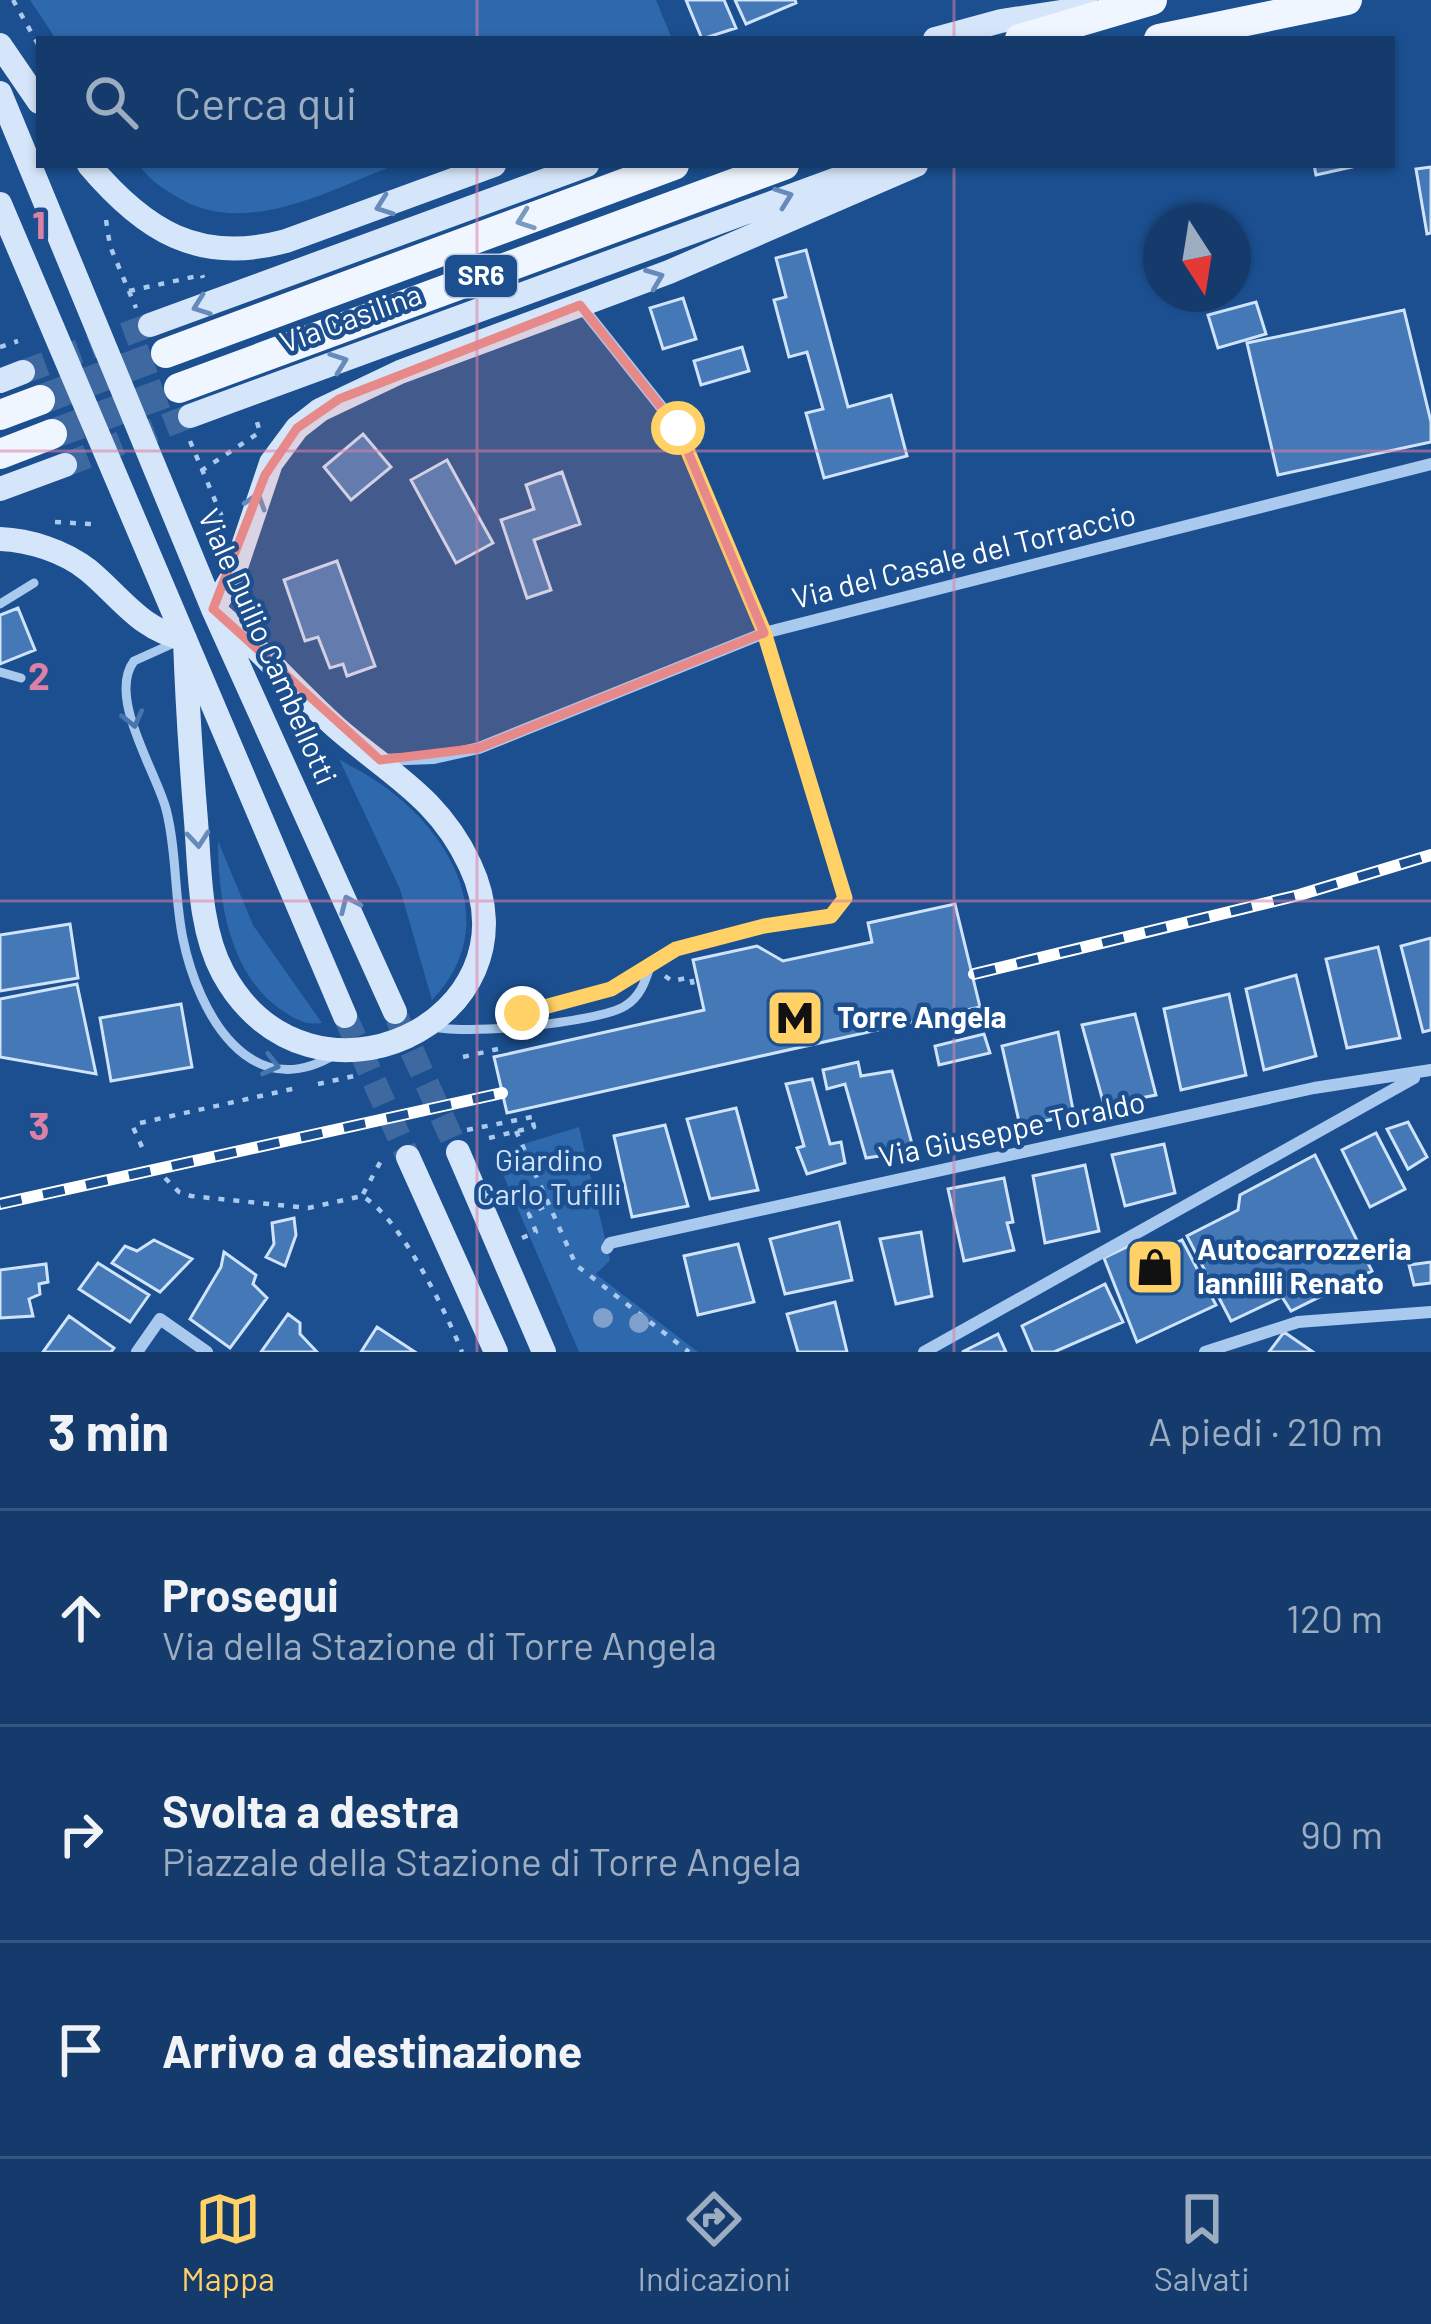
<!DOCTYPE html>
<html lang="it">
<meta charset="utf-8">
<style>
body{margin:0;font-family:Barlow,sans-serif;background:#1d4271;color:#f1f3f6}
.compass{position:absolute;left:1143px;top:204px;width:108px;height:108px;border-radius:50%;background:#143b6b;box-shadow:0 3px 9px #0004;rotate:168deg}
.stop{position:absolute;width:36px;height:36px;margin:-27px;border:9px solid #ffd166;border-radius:50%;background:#fff}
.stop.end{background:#ffd166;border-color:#fff;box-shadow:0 3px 12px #0008}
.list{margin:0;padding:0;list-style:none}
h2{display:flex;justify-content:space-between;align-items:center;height:156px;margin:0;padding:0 48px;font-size:51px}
h2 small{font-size:39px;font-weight:400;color:#9dadc1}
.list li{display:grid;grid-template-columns:78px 1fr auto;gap:36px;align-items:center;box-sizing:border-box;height:216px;padding:0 48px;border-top:3px solid #33557e}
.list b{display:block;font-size:45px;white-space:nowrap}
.list p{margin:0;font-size:39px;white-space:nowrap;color:#9dadc1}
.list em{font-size:39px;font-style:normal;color:#9dadc1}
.icon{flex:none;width:66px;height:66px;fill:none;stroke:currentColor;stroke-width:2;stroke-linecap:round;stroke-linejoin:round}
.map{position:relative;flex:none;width:1431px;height:1352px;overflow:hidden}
.search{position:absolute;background:#143b6b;box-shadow:0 3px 9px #0004;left:36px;right:36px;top:36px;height:132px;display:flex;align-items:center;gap:30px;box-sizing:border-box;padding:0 42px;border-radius:0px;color:#9dadc1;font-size:45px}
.sheet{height:804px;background:#143b6b}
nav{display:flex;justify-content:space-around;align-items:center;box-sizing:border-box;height:168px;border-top:3px solid #33557e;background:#143b6b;font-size:33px;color:#9dadc1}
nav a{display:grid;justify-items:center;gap:6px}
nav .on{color:#ffd166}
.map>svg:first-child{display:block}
.green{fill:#2e69ad}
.building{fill:#4478b7;stroke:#cfe3fa;stroke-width:3}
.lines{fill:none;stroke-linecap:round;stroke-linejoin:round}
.secondary-tunnel{stroke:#3d69a0;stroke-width:24;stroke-dasharray:24 12;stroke-linecap:butt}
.primary-tunnel{stroke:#3d69a0;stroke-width:30;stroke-dasharray:30 15;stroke-linecap:butt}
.path{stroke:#a9c9ee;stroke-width:4.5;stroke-dasharray:6 9;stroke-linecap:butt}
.lane{stroke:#a9c9ee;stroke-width:9}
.street{stroke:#a9c9ee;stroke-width:12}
.secondary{stroke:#d6e6fa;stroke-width:24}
.primary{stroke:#f0f6ff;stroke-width:30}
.rail-casing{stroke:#fff;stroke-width:12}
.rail{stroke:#1b4f8f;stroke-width:8;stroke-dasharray:22;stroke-linecap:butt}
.tree{fill:#7ea0ca}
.oneway{stroke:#668bba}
.oneway2{stroke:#7b9ac1}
.oneway3{stroke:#4674ac}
.route{stroke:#ffd166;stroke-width:15}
.marked{fill:#e88989;fill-opacity:0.2;stroke:#e88989;stroke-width:9;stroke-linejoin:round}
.grid{fill:none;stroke:#dd80a5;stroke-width:3;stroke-opacity:0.55}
.labels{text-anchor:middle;stroke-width:9;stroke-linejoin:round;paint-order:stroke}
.shield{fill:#1b4f8f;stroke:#bbcadd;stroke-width:3}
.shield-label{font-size:27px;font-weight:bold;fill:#fff}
.street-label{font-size:30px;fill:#fff;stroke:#1b4f8f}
.poi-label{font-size:30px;font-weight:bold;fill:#fff;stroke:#1b4f8f;text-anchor:start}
.park-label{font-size:30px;fill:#cfe3fa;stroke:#1b4f8f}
.grid-label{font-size:39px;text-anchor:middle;font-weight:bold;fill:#dd80a5;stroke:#1b4f8f;stroke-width:9;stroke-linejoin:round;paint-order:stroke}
</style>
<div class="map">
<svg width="1431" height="1352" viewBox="0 0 1431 1352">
<rect width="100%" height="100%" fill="#1b4f8f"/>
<path class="green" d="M30,0H656L672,39H56Z
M139,165H395C327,191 242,240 174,195C159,186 149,179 139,165Z
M339,759C357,770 378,780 394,794C460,846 498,932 432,1000L400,889Z
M218,841L253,925L322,1023C308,1025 298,1021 286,1013C230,979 218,901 218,841Z
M579,1127L610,1260L596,1274L698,1352H579L494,1153Z"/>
<path class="building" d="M686,0H724L736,28L702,39Z
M735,0H795L796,3L746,24Z
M1314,165H1361L1316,175Z
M1431,167V233L1427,234L1416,169Z
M806,250L848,407L891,395L907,456L824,478L806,413L823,409L807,352L789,357L774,300L786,297L776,258Z
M683,298L696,339L663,349L650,308Z
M1256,302L1266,334L1218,348L1208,315Z
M1404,310L1431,422V442L1278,475L1247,343Z
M742,347L749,371L701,385L694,361Z
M363,434L391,467L351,500L324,467Z
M447,460L493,543L456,563L411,480Z
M562,472L580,524L534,540L551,590L527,598L501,520L534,509L526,485Z
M337,561L375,666L347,676L343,664L330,668L318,637L305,641L284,580Z
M18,608L35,650L0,664V615Z
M955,904L980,1007L507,1113L494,1057L704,1010L693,960L757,946L783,961L872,942L868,923Z
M70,924L78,978L0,991V935Z
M1431,938V1030L1423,1032L1401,946Z
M1378,947L1400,1038L1347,1048L1326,959Z
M1296,975L1316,1056L1264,1070L1246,989Z
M77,984L96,1074L0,1057V999Z
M1229,994L1246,1075L1181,1090L1164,1009Z
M181,1004L192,1067L111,1081L100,1018Z
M1135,1014L1156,1095L1104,1105L1082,1025Z
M1058,1032L1074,1115L1020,1126L1002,1046Z
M984,1034L990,1053L939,1065L935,1046Z
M858,1062L861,1076L892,1071L914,1151L866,1158L845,1084L827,1089L823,1070Z
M812,1079L830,1144L841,1142L845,1163L807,1174L797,1148L804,1146L786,1084Z
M736,1108L758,1190L710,1199L687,1119Z
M1408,1122L1427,1157L1408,1169L1387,1129Z
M665,1125L688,1206L632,1217L614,1136Z
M1376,1133L1405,1189L1370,1207L1342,1150Z
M1164,1144L1175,1193L1125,1206L1112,1155Z
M1315,1155L1372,1271L1291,1311L1282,1297L1231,1321L1187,1236L1238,1210L1240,1195Z
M1085,1165L1099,1231L1045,1243L1033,1176Z
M1004,1178L1013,1222L1007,1223L1014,1250L964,1261L948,1189Z
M294,1218L296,1235L285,1266L266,1257L274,1244L272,1223Z
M839,1222L852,1280L785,1294L770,1239Z
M921,1232L932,1296L896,1304L880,1239Z
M154,1240L192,1259L160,1292L112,1263L125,1246L137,1251Z
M1182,1240L1216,1305L1137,1342L1104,1258L1133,1244L1142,1259Z
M738,1244L754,1302L698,1315L684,1256Z
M224,1252L256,1275L253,1284L267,1298L230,1348L190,1319L221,1267Z
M1431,1262V1283L1414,1285L1409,1265Z
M98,1263L149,1295L130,1322L79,1289Z
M46,1264L48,1282L39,1284L40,1294L29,1299L33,1316L0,1318V1270Z
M1105,1284L1123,1322L1054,1352H1033L1022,1326Z
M835,1302L847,1352H798L787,1314Z
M288,1314L300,1323V1334L317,1352H261Z
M69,1316L114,1348L111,1352H43Z
M377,1327L415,1352H361Z
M1284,1332L1313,1352H1269Z
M998,1334L1006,1352H962Z"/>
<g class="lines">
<path class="secondary-tunnel" d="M23,372L150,325
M65,465L190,416
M345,1016L408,1157
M397,1018L458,1152"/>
<path class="primary-tunnel" d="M40,400L166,353
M52,434L179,388"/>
<path class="path" d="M13,0L39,46
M106,220L110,246L136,308
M129,291L202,275L203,278
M0,347L18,341
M190,441L225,524
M201,471L260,432L256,419
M55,522L91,524
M665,976L672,981L691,977L694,990
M463,1057L498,1049
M318,1084L354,1076
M467,1130L532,1117
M516,1131L576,1265L689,1352
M489,1138L534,1127L532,1118
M142,1147L133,1127L140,1123L301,1087
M165,1178L179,1192L191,1196L308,1208L362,1196C399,1216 446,1311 462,1352
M363,1194L383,1157
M522,1238L536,1232L529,1214L549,1204"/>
<path class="lane" d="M0,604L34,583
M174,643L134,661C107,697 156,771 166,809C177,851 174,896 183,939C198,1012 249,1107 336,1054
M0,672L21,678
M430,1026C460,1036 598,1023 625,1006C640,997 645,982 650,967
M501,1026L533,1009L611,989L676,949L764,926L817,920L831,916L843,905L844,889L764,633"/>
<path class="street" d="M580,305L678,428L764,633
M380,760L434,758L479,748L764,633L1431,464
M607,1248L610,1243L1314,1088L1431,1070
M137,1352L160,1319L207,1352
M924,1352L1414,1078
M1205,1352L1298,1322L1431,1312"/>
<path class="secondary" d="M935,39L1001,21L1088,8
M0,45L39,102
M0,93L213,609L395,1012
M89,165C144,230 198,265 286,241L494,165
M0,204L345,1016
M150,325L587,165
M0,381L23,372
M190,416L875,165
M0,489L65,465
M0,539C29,540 64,551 88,570C121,597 140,630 185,639
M213,609L233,576L271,463L297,428L320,410L400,372L669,272L916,165
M185,639C187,700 191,760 196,821C200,871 199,928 223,973C310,1132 543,1020 470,865C439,798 390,774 338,729C294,690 258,646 213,609
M458,1152L544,1352
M408,1157L496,1352"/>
<path class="primary" d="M1020,39L1152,0
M1159,39L1347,0
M166,353L674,165
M179,388L784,165
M0,415L40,400
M0,454L52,434"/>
<g class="rail-casing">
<path id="rail" d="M974,974L1299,895L1431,855
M0,1204L502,1093"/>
</g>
<use href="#rail" class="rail"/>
</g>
<g class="tree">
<circle cx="603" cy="1318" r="10"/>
<circle cx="639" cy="1323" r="10"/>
</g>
<defs><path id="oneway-chevron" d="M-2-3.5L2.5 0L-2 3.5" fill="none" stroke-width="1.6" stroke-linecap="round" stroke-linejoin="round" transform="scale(3)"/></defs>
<g class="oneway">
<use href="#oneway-chevron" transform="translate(784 197) rotate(-20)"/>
<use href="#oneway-chevron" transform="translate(384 206) rotate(160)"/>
<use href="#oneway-chevron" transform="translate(655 278) rotate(-21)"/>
<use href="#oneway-chevron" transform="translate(201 306) rotate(160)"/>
<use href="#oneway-chevron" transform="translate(339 362) rotate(-20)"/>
<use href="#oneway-chevron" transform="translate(256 501) rotate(-72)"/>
<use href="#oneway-chevron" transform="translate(198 839) rotate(85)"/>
<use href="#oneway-chevron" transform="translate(349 904) rotate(-114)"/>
</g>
<use class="oneway2" href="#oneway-chevron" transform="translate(525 220) rotate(160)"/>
<g class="oneway3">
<use href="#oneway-chevron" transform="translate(133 719) rotate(76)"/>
<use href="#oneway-chevron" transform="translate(271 1065) rotate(14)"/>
</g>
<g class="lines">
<path class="route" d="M522,1013L611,989L676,949L764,926L831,916L845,898L764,632L678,428"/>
</g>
<path class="marked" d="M580,305L678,428L764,633L479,748L380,760L213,609L265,475L297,428L339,399Z"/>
<path class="grid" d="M477,0V39M954,0V39M477,165V1352M954,165V1352M0,451H1431M0,901H1431"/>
<defs>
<g id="metro-square" transform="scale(3)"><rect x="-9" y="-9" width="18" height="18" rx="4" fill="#ffd166" stroke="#1b4f8f"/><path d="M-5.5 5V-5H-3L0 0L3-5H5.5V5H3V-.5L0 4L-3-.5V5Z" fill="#111"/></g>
<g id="shop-square" transform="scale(3)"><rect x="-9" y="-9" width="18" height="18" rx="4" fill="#ffd166" stroke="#1b4f8f"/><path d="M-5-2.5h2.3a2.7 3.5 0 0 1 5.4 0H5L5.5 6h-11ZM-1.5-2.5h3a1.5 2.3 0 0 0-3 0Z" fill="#111"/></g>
</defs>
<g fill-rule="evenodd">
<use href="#metro-square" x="795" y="1018"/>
<use href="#shop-square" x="1155" y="1267"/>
</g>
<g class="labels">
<rect class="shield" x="445" y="255" width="72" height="42" rx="9"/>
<g class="shield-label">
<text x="481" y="285">SR6</text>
</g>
<g class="street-label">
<text transform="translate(351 319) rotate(-20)" y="10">Via Casilina</text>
<text transform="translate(964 557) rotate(-14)" y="10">Via del Casale del Torraccio</text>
<text transform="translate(267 647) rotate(66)" y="10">Viale Duilio Cambellotti</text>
<text transform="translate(1012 1130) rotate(-12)" y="10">Via Giuseppe Toraldo</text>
</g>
<g class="poi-label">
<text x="837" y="1028">Torre Angela</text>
<text x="1197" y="1260">Autocarrozzeria<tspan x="1197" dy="34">Iannilli Renato</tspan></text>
</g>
<g class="park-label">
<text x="549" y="1171">Giardino<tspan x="549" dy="34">Carlo Tufilli</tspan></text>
</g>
</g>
<g class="grid-label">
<text x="39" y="239">1</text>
<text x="39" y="690">2</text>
<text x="39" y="1140">3</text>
</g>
</svg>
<svg class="compass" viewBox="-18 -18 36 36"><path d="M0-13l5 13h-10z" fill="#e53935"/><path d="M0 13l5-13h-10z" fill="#9dadc1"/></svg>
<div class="stop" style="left:678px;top:428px"></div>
<div class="stop end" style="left:522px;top:1013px"></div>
<div class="search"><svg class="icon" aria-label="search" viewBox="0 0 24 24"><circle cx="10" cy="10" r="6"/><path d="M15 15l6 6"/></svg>Cerca qui</div>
</div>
<section class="sheet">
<h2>3 min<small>A piedi · 210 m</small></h2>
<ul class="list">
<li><svg class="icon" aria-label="ahead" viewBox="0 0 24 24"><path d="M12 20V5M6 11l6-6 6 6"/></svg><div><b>Prosegui</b><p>Via della Stazione di Torre Angela</p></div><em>120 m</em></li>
<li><svg class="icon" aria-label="right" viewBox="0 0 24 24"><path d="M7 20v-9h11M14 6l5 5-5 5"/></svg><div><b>Svolta a destra</b><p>Piazzale della Stazione di Torre Angela</p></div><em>90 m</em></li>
<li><svg class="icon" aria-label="arrive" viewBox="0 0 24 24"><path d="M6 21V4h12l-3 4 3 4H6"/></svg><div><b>Arrivo a destinazione</b></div></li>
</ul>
</section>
<nav>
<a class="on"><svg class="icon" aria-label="map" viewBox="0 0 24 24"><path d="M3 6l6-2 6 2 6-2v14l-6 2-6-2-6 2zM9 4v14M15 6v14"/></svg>Mappa</a>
<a><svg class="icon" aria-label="directions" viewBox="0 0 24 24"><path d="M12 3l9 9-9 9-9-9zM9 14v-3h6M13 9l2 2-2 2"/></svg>Indicazioni</a>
<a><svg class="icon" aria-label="saved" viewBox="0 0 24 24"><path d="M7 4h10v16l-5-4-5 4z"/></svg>Salvati</a>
</nav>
